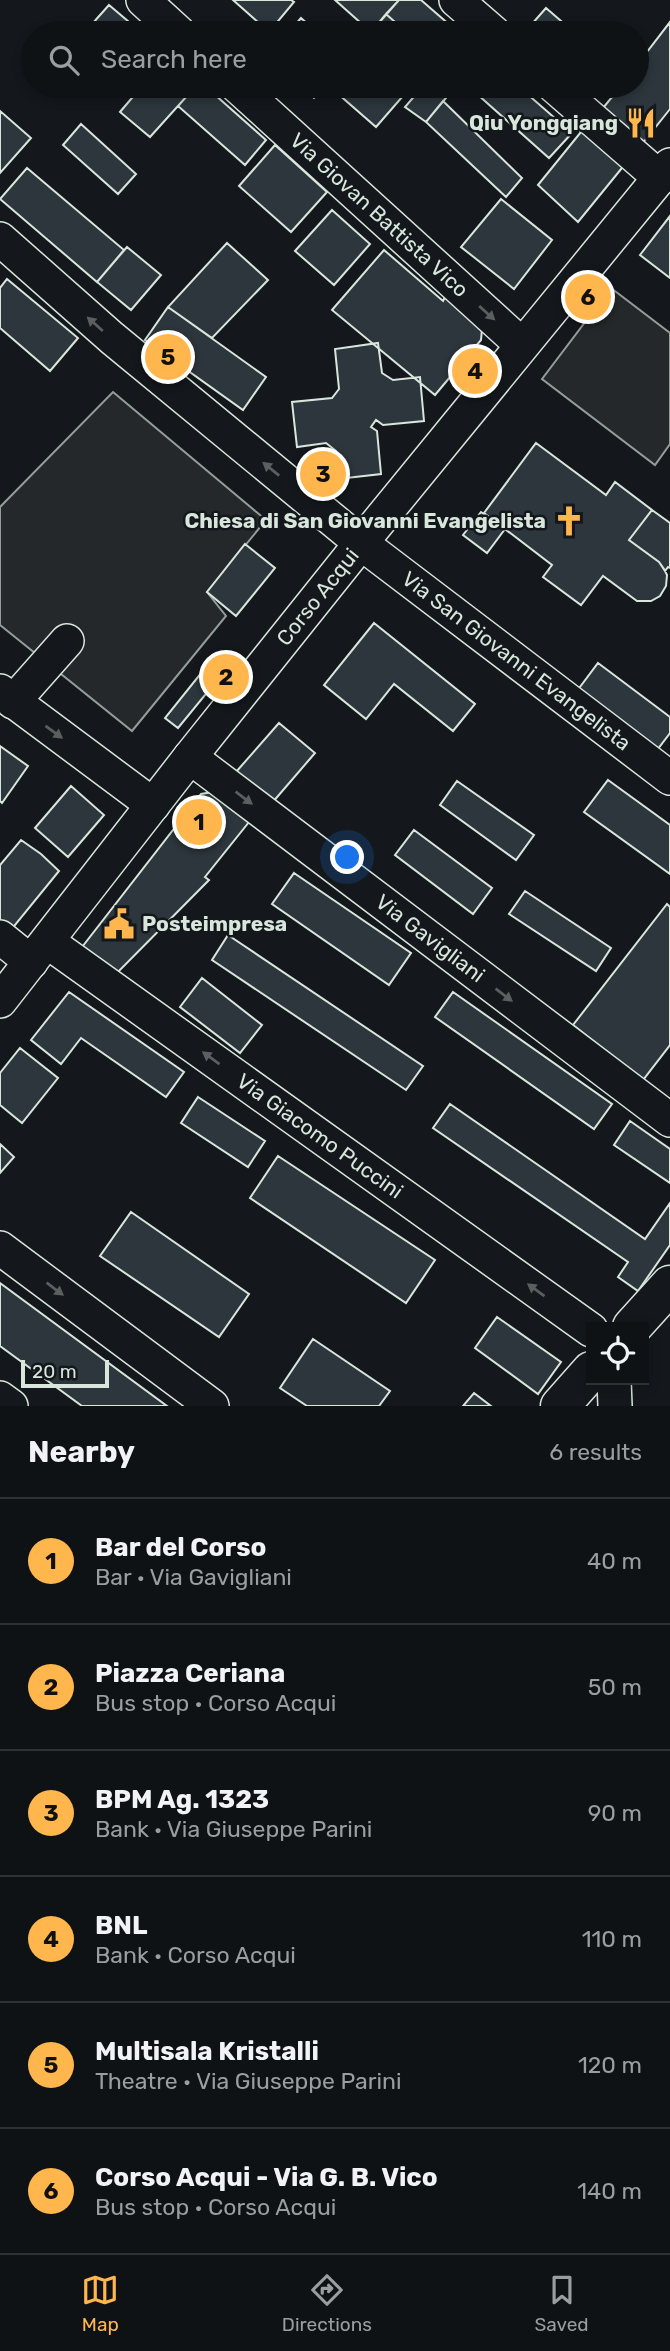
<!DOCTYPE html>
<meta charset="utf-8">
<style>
body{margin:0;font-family:Rubik,sans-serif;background:#181b1e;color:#f1f3f6}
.controls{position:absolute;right:21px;bottom:21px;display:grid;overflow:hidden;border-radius:0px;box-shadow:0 4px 10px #0003}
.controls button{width:63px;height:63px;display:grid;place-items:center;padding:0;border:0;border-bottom:2px solid #2f3234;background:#0f1215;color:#f1f3f6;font:35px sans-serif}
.scale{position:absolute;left:21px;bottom:18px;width:88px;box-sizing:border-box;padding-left:7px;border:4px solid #d8e6dc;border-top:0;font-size:19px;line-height:24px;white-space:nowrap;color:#d8e6dc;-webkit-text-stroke:5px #14181c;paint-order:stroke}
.you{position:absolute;left:348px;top:858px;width:24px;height:24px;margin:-18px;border:5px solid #fff;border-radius:50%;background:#1a73e8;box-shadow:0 0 0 10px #1a73e833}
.badge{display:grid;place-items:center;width:46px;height:46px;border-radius:50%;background:#ffb74d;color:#111;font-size:23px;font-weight:700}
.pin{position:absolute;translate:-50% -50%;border:4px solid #fff;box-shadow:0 2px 7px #0006}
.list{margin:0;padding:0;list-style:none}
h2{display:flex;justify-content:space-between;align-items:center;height:91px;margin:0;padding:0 28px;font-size:30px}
h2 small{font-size:23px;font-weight:400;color:#9b9ea0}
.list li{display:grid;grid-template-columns:46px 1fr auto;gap:21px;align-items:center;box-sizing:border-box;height:126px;padding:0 28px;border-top:2px solid #2f3234}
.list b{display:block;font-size:26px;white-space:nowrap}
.list p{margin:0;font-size:23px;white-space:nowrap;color:#9b9ea0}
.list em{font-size:23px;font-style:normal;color:#9b9ea0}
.icon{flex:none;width:38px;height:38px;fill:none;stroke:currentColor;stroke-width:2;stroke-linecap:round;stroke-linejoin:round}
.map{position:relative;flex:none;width:670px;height:1406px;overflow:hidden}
.search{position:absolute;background:#0f1215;box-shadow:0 4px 10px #0003;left:21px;right:21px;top:21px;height:77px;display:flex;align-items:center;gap:18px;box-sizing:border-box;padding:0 24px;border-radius:38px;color:#9b9ea0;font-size:26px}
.sheet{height:847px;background:#0f1215}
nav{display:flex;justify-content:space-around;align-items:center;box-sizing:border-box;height:98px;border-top:2px solid #2f3234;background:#0f1215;font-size:19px;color:#9b9ea0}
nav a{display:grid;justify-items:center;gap:4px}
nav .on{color:#ffb74d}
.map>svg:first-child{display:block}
.parking{fill:#24282b;stroke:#939e99;stroke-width:2}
.building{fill:#2c363c;stroke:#d8e6dc;stroke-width:2}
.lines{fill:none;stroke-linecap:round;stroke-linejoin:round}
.minor-casing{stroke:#d8e6dc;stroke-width:36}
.major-casing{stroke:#d8e6dc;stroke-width:41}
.minor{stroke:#14181c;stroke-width:33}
.major{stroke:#14181c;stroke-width:38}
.oneway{fill:#59605f}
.labels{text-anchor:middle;stroke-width:5;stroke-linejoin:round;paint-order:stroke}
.poi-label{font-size:21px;font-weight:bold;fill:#d8e6dc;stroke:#14181c;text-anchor:end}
.street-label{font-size:21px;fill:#d8e6dc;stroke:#14181c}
</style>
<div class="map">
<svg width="670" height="1406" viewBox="0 0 670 1406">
<rect width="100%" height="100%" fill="#14181c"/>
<path class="parking" d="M611,288L670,333V444L655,465L542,379Z
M113,392L266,520L207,592L226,616L132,731L0,625V507Z"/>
<path class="building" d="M233,0H291L294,2L269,32Z
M335,0H399L371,32Z
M399,0H421L459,33H407L386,14Z
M109,5L142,33H84Z
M546,8L575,33H524Z
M386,14L405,31L403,33L371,32Z
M301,18L318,33H288Z
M670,22V109L642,144L603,108L621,86H637V65Z
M130,86H196L150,137L120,112L137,92Z
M196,86H205L266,140L245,165L178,106Z
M300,86H326L314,98Z
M329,86H407L410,88L376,127Z
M423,86H456L426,122L405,107Z
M468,86H518L572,133L549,158Z
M443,101L522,178L506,197L426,122Z
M0,111L31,138L0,173Z
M81,124L136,174L118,194L63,145Z
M585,127L626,163L578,222L538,185Z
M275,145L327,192L291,232L239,186Z
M27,168L124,250L97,282L0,199Z
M501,199L552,240L514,289L461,247Z
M332,210L370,244L334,285L295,251Z
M670,216V278L640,255Z
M227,243L268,280L212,338L168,307Z
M127,247L161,275L131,310L97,282Z
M384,250L443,301L445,297L482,329L481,340L435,395L332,310Z
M7,279L78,338L50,371L0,328V288Z
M168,307L266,377L243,410L145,340Z
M378,343L382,373L393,380L420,377L424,421L383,425L376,420L371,427L377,431L381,474L338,479L336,451L326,443L297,447L292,402L332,398L339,389L335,349Z
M536,443L606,495L615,482L652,510L629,540L659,562L664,569L667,575L666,586L660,596L651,601H637L603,576L581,605L543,577L552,565L484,513Z
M652,510L670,523V568L668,567L665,571L659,562L629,540Z
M481,512L505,529L487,553L463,535Z
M245,544L275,568L236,616L207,592Z
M374,623L475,704L453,731L394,684L366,719L324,685Z
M598,663L670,717V733L654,754L574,695Z
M206,667L219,678L178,728L165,718Z
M279,723L315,753L272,803L236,772Z
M0,746L28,766L2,803L0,801Z
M608,780L670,825V874L584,812Z
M457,781L534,835L516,860L440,805Z
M71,786L104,815L68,857L35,828Z
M219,791L253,817L205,877L209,880L113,977L79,951L201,794Z
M414,830L492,888L473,914L395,855Z
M21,840L41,854L59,871L11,930L0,922V865Z
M294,873L411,953L389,985L272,904Z
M525,891L611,948L596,971L509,914Z
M667,904L670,907V1045L643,1080L573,1025Z
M228,935L423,1066L406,1090L212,960Z
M202,978L262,1025L240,1053L180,1007Z
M69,992L184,1072L166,1097L81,1038L61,1064L31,1040Z
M453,992L612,1104L594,1129L435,1017Z
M20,1048L58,1078L22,1123L0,1105V1073Z
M198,1097L265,1141L248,1167L181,1123Z
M450,1104L645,1239L670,1203V1245L638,1291L618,1277L628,1262L433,1128Z
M630,1121L670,1149V1183L614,1145Z
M0,1144L14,1157L0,1173Z
M278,1156L435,1260L406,1303L250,1198Z
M131,1212L249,1294L219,1337L100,1256Z
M0,1283L167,1406H82L0,1346Z
M497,1317L561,1362L538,1394L475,1348Z
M313,1339L390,1391L379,1406H307L280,1388Z
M474,1393L491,1406H463Z"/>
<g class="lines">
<g class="minor-casing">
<g id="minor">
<path d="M143,0L179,33"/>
<path d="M456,0L494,33"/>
<path id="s1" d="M237,86L522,345"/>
<path d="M554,86L660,178"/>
<path id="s2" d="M0,239L112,338L361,543L670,778"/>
<path d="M0,691L153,805"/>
<path d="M13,702L67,641"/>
<path id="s3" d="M190,757L670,1120"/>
<path d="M0,937L31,962"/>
<path id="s4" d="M48,942L591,1330"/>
<path id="s5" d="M0,1001L190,757L361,543L670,165"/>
<path d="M0,1248L212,1406"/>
<path d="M614,1380L615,1406"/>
<path d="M0,1398L11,1406"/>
</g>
</g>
<g class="major-casing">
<path id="major" d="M632,1327L670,1285
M560,1406L591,1371"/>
</g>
<use href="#minor" class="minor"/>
<use href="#major" class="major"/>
</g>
<defs><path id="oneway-solid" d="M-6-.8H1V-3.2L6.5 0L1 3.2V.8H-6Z" transform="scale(1.75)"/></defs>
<g class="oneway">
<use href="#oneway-solid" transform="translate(487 313) rotate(42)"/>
<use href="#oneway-solid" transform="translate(95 324) rotate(-138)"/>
<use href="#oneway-solid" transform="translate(271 469) rotate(-141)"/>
<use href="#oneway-solid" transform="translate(54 732) rotate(36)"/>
<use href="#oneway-solid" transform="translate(244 798) rotate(37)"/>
<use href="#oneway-solid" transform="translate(504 995) rotate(37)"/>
<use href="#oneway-solid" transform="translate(211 1058) rotate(-144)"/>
<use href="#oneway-solid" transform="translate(55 1289) rotate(37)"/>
<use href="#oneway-solid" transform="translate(536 1290) rotate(-144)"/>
</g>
<defs>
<g id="restaurant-bare" transform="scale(2.415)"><path d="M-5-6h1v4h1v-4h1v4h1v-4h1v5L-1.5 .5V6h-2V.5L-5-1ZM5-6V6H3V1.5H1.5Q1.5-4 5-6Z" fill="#ffb74d" stroke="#14181c" stroke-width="2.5" paint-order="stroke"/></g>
<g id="church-bare" transform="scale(2.415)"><path d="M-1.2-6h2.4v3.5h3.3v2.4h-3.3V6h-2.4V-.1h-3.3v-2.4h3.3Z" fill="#ffb74d" stroke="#14181c" stroke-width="2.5" paint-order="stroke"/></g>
<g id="civic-bare" transform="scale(2.415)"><path d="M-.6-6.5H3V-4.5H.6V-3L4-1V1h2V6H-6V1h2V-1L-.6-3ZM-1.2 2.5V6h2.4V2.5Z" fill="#ffb74d" stroke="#14181c" stroke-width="2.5" paint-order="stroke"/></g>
</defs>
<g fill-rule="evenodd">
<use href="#restaurant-bare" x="641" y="123"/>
<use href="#church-bare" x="569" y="521"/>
<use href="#civic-bare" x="119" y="924"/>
</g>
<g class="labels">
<g class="poi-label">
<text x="618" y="130">Qiu Yongqiang</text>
<text x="546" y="528">Chiesa di San Giovanni Evangelista</text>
<text x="142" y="931" text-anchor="start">Posteimpresa</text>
</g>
<g class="street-label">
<text dy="7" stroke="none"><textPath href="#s1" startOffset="192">Via Giovan Battista Vico</textPath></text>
<text dy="7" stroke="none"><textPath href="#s5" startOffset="514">Corso Acqui</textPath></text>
<text dy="7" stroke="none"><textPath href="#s2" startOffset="667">Via San Giovanni Evangelista</textPath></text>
<text dy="7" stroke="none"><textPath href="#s3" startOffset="301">Via Gavigliani</textPath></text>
<text dy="7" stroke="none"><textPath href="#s4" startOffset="334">Via Giacomo Puccini</textPath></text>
</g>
</g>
</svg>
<div class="controls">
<button><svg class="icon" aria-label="locate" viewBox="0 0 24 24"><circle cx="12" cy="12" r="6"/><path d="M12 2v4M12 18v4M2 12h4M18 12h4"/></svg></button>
</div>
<div class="scale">20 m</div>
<div class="you"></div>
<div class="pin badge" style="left:199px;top:822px">1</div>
<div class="pin badge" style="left:226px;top:677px">2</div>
<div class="pin badge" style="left:323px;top:474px">3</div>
<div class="pin badge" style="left:475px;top:371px">4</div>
<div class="pin badge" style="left:168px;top:357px">5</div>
<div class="pin badge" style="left:588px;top:297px">6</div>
<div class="search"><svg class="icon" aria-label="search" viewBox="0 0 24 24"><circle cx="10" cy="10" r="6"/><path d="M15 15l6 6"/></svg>Search here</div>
</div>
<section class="sheet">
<h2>Nearby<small>6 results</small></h2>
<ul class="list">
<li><span class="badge">1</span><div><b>Bar del Corso</b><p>Bar · Via Gavigliani</p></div><em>40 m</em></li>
<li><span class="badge">2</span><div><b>Piazza Ceriana</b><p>Bus stop · Corso Acqui</p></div><em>50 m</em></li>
<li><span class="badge">3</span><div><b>BPM Ag. 1323</b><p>Bank · Via Giuseppe Parini</p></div><em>90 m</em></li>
<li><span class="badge">4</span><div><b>BNL</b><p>Bank · Corso Acqui</p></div><em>110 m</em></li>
<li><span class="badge">5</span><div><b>Multisala Kristalli</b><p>Theatre · Via Giuseppe Parini</p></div><em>120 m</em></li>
<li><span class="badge">6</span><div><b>Corso Acqui - Via G. B. Vico</b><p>Bus stop · Corso Acqui</p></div><em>140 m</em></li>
</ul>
</section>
<nav>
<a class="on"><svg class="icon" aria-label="map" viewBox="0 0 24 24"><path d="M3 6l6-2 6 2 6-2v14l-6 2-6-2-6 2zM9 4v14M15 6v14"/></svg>Map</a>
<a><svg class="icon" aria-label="directions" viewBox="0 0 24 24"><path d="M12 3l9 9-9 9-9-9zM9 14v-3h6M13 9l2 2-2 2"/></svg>Directions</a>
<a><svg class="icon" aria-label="saved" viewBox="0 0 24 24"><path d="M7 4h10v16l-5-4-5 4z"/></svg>Saved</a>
</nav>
